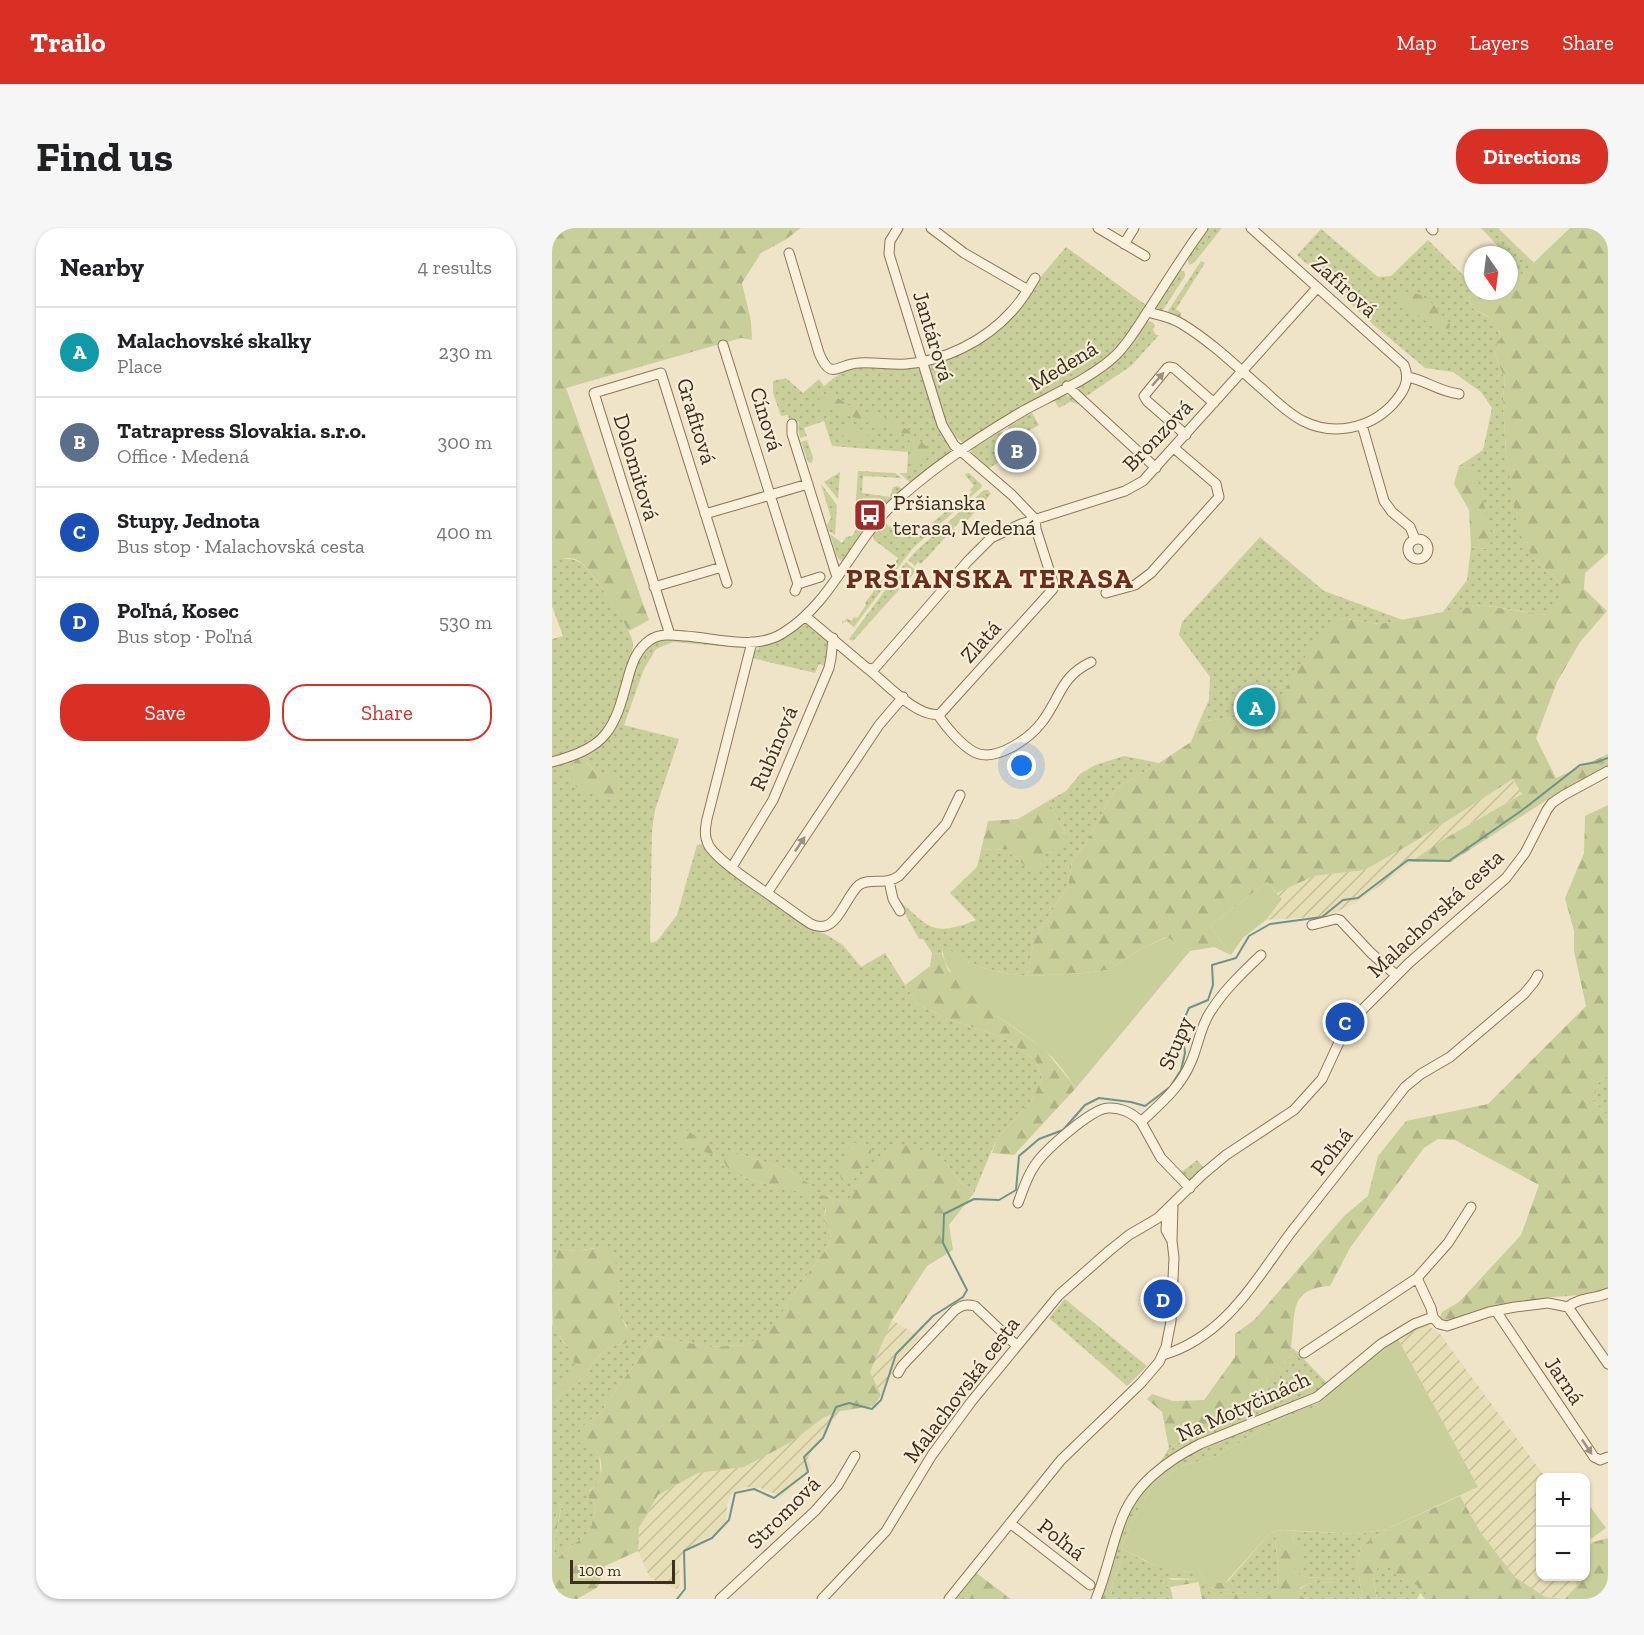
<!DOCTYPE html>
<meta charset="utf-8">
<style>
body{margin:0;font-family:"Zilla Slab",serif;background:#f6f6f6;color:#202124}
.controls{position:absolute;right:18px;bottom:18px;display:grid;overflow:hidden;border-radius:12px;box-shadow:0 2px 4px #0004}
.controls button{width:54px;height:54px;display:grid;place-items:center;padding:0;border:0;border-bottom:2px solid #e0e0e0;background:#fff;color:#202124;font:30px sans-serif}
.compass{position:absolute;left:912px;top:18px;width:54px;height:54px;border-radius:50%;background:#fff;box-shadow:0 2px 4px #0004;rotate:166deg}
.scale{position:absolute;left:18px;bottom:15px;width:105px;box-sizing:border-box;padding-left:6px;border:3px solid #3d2e20;border-top:0;font-size:16px;line-height:21px;white-space:nowrap;color:#3d2e20;-webkit-text-stroke:4px #f7eed8;paint-order:stroke}
.you{position:absolute;left:470px;top:538px;width:21px;height:21px;margin:-15px;border:4px solid #fff;border-radius:50%;background:#1a73e8;box-shadow:0 0 0 9px #1a73e833}
.badge{display:grid;place-items:center;width:39px;height:39px;border-radius:50%;background:#d93025;color:#fff;font-size:20px;font-weight:700}
.pin{position:absolute;translate:-50% -50%;border:3px solid #fff;box-shadow:0 2px 6px #0006}
.list{margin:0;padding:0;list-style:none}
h2{display:flex;justify-content:space-between;align-items:center;height:78px;margin:0;padding:0 24px;font-size:26px}
h2 small{font-size:20px;font-weight:400;color:#757577}
.list li{display:grid;grid-template-columns:39px 1fr auto;gap:18px;align-items:center;box-sizing:border-box;height:90px;padding:0 24px;border-top:2px solid #e0e0e0}
.list b{display:block;font-size:22px;white-space:nowrap}
.list p{margin:0;font-size:20px;white-space:nowrap;color:#757577}
.list em{font-size:20px;font-style:normal;color:#757577}
.actions{display:flex;gap:12px;padding:18px 24px}
.actions a{flex:1;padding:14px 0;border:2px solid #d93025;border-radius:24px;text-align:center;font-size:21px;color:#d93025}
.actions .main{background:#d93025;color:#fff}
.map{position:relative;flex:none;width:1056px;height:1371px;overflow:hidden;border-radius:24px}
header{display:flex;align-items:center;gap:36px;box-sizing:border-box;height:84px;padding:0 30px;background:#d93025;color:#fff}
header strong{font-size:28px}
nav{display:flex;gap:33px;margin-inline-start:auto;font-size:21px}
.intro{display:flex;align-items:center;justify-content:space-between;box-sizing:border-box;height:144px;padding:0 36px}
h1{margin:0;font-size:42px}
.button{padding:15px 27px;border-radius:24px;background:#d93025;color:#fff;font-size:21px;font-weight:700}
main{display:flex;gap:36px;padding:0 36px}
aside{flex:1;background:#fff;border-radius:24px;box-shadow:0 2px 4px #0004}
.map>svg:first-child{display:block}
.farmland{fill:url(#farmland-furrows)}
.grass{fill:url(#grass-dots);fill-rule:evenodd}
.forest{fill:url(#forest-firs)}
.green{fill:#c9cf9b}
.lines{fill:none;stroke-linecap:round;stroke-linejoin:round}
.stream{stroke:#6f938a;stroke-width:2}
.minor-casing{stroke:#8d765c;stroke-width:11}
.minor{stroke:#faf1dc;stroke-width:9}
.oneway{fill:#9c907e}
.labels{text-anchor:middle;stroke-width:4.5;stroke-linejoin:round;paint-order:stroke}
.street-label{font-size:22px;fill:#3d2e20;stroke:#f7eed8}
.poi-label{font-size:22px;fill:#3d2e20;stroke:#f7eed8;text-anchor:start}
.district-label{font-size:28px;font-weight:bold;letter-spacing:1.5px;fill:#6b2e1e;stroke:#f7eed8}
</style>
<header>
<strong>Trailo</strong>
<nav><a>Map</a><a>Layers</a><a>Share</a></nav>
</header>
<div class="intro"><h1>Find us</h1><a class="button">Directions</a></div>
<main>
<aside>
<h2>Nearby<small>4 results</small></h2>
<ul class="list">
<li><span class="badge" style="background:#0f9aa8">A</span><div><b>Malachovské skalky</b><p>Place</p></div><em>230 m</em></li>
<li><span class="badge" style="background:#5c6f8a">B</span><div><b>Tatrapress Slovakia. s.r.o.</b><p>Office · Medená</p></div><em>300 m</em></li>
<li><span class="badge" style="background:#1a4fb4">C</span><div><b>Stupy, Jednota</b><p>Bus stop · Malachovská cesta</p></div><em>400 m</em></li>
<li><span class="badge" style="background:#1a4fb4">D</span><div><b>Poľná, Kosec</b><p>Bus stop · Poľná</p></div><em>530 m</em></li>
</ul>
<div class="actions"><a class="main">Save</a><a>Share</a></div>
</aside>
<div class="map">
<svg width="1056" height="1371" viewBox="0 0 1056 1371">
<defs>
<pattern id="farmland-furrows" width="10" height="10" patternUnits="userSpaceOnUse" patternTransform="scale(1.5)"><rect width="10" height="10" fill="#e6deb5"/><path d="M-1 1l2-2M0 10L10 0M9 11l2-2" fill="none" stroke="#c6bf9b"/></pattern>
<pattern id="grass-dots" width="8" height="8" patternUnits="userSpaceOnUse" patternTransform="scale(1.5)"><rect width="8" height="8" fill="#c9cf9b"/><path d="M2 2h.1M6 6h.1" fill="none" stroke="#aeb285" stroke-width="1.8" stroke-linecap="round"/></pattern>
<pattern id="forest-firs" width="22" height="20" patternUnits="userSpaceOnUse" patternTransform="scale(1.5)"><rect width="22" height="20" fill="#c9cf9b"/><path d="M5 1l3.5 6h-7zM16 11l3.5 6h-7z" fill="#aeb285"/></pattern>
</defs>
<rect width="100%" height="100%" fill="#f0e4c8"/>
<path class="farmland" d="M960,551L971,565L889,613L804,675L775,688L714,692L729,671L725,665L762,648L814,642L862,614Z
M340,1092L368,1109L343,1138L329,1167L317,1144Z
M875,1097L888,1106L993,1249L988,1250V1348L1022,1349L1025,1356L1013,1371L993,1369L963,1349L929,1305L908,1268L926,1259L846,1111Z
M288,1183L256,1229L259,1240L230,1268L208,1260L194,1259L181,1264L175,1276L174,1291L170,1301L159,1308L146,1314L131,1326L127,1335L128,1356L125,1361L98,1350L86,1323L87,1300L106,1267L146,1245L192,1238L239,1214L271,1190Z"/>
<path class="grass" d="M656,0H670L642,35L637,37L635,29Z
M929,0H946L983,36L975,42L971,53C967,38 968,41 957,30V27H954Z
M769,1L826,49L839,48L876,12L921,57V63H924L917,71L919,79L944,94L949,110L943,127L953,151L951,170L954,228L983,333L1001,347L1009,357L1010,372L995,387L929,377L890,385L915,352L919,319L934,321L919,241L907,238L931,222L940,180L929,164L901,144L873,140L824,99L745,27Z
M514,19L594,77L571,112L550,134L414,214H410L400,206L396,198L376,138L428,115L485,53Z
M649,33L653,35L624,81L629,85V89L645,100L644,102L616,85V83Z
M628,42L632,43L633,48L611,82H605L604,77L624,44Z
M593,93L600,94L603,97L601,102L604,107H607L579,138L533,169L527,163V156L563,135L582,112Z
M309,138L338,141L362,139L368,142L370,147L399,221L398,226L359,255L347,245H355L356,224L280,218L272,193L252,200L255,208L248,210L246,200L247,194L237,191L236,187L229,188L221,165V153L234,150L251,165L267,151L272,158C284,148 293,141 309,138Z
M512,167L519,169L528,176L518,174L507,180L502,172Z
M480,185L487,197L471,206L469,205L460,211L455,203L457,197L477,186Z
M447,203L452,204L457,212L447,218L452,231L437,240L419,224L421,220Z
M255,212L261,229L260,235L256,234L249,214Z
M306,243L343,245L350,250L311,248L310,265L338,269L341,259L346,258L350,261L323,286L293,332L289,333L285,329L278,306L290,315L294,309L300,308L305,300L302,297Z
M288,244L286,271L272,254Z
M415,245H417L430,257V259L361,320L302,399L294,393L290,396V392L292,394L295,390L299,393L302,389L305,390L314,377L313,375L333,348L335,349L345,337L343,335L346,330L322,312L321,306L334,291L335,296L337,299L338,298L350,310L359,304L363,310L367,306L369,308L381,297L380,295L406,273L407,275L420,264L418,262L422,258L413,247Z
M269,256L285,277L283,307L277,303L275,297L279,290Z
M432,262H436L439,266L438,267L415,293L411,290L369,336L366,334L363,338L356,332L365,322Z
M708,309L772,363L851,392L827,396L788,390L719,484L647,494L657,472L658,449L627,407L630,394Z
M7,331C16,331 22,330 29,335C40,343 81,403 81,415C81,427 75,440 72,451C57,500 52,515 0,529V411L11,408L0,378V334Z
M354,334L364,343L301,413L297,411Z
M250,395H255L275,410L276,429L273,438L267,436L263,445L200,430C206,413 217,417 231,410C238,406 244,400 250,395Z
M118,410L188,418L189,420L121,414L104,421L92,441L72,497L127,511L103,582L100,603L98,712L99,715L105,713L125,687L145,617L151,616L200,658L263,702L275,707L291,717L309,739L333,725L365,776L394,790L452,810L484,833L490,850L480,872L444,912L422,965L407,953L389,929L305,962L297,972L292,974L270,967L267,971L273,979L272,995L278,1002L279,1010L274,1021L245,1061L219,1103L194,1117L156,1119L103,1108L56,1173L49,1185L34,1195L41,1218L47,1226L49,1248L45,1257L37,1262L44,1279L39,1299L34,1307L13,1323L3,1335C0,1321 6,1292 10,1278L9,1276L8,1277L0,1300V1175L4,1174L9,1167L34,1149L39,1137L51,1124L63,1117L72,1116L75,1098L69,1089L66,1073L43,1020L24,1023L9,1021L6,1023L0,1039V538L22,533L20,540L46,567L60,571L65,568L56,544L46,547C40,541 36,535 30,529C42,522 54,514 62,502C81,471 72,418 118,410ZM180,923L237,942L260,959V966L220,958L185,947Z
M572,528L607,535L563,561L537,610L520,634L516,658L482,712L475,748L456,746L428,739L391,719L390,726L380,725L371,711H367L344,670C378,699 379,710 424,692L398,665L425,639L429,622L455,621L475,640L489,637L491,623L514,606L496,573L514,563L528,546L543,537Z
M1056,847V888L1041,873L1046,855Z
M645,932L652,940L638,954L628,945Z
M513,1071L595,1138L575,1158L497,1090Z
M0,1095L10,1113L18,1121L23,1131L21,1144L15,1155L6,1160L0,1161Z
M876,1095L878,1096L846,1111L798,1149L799,1151L777,1170L759,1182L735,1188L662,1229L626,1239L601,1256L579,1296L569,1320C593,1334 618,1346 646,1343L655,1355V1359L666,1362L680,1361L681,1357L677,1352L718,1305L730,1302L723,1312L727,1344L726,1360L715,1365L649,1366L646,1351L615,1350L611,1353L612,1358L618,1359L621,1371H558L563,1348L569,1334L563,1326C567,1312 571,1296 577,1282C582,1273 595,1256 602,1250C640,1217 705,1197 752,1178C762,1178 772,1174 777,1164L820,1126L866,1098Z
M744,1123L776,1156L764,1165L638,1216L607,1236L617,1220L672,1191L699,1188L715,1152Z
M835,1301L809,1318L805,1338L810,1366L807,1371H756L750,1369L748,1361L758,1355L786,1354L787,1352L785,1351L754,1349L742,1345V1340L751,1322L741,1314L740,1309L744,1303L804,1306Z
M831,1337L838,1339L851,1353L862,1355L873,1363L878,1371H873L868,1365L865,1371H825L821,1348L826,1339Z
M425,1345L427,1347L413,1371H404Z"/>
<path class="forest" d="M0,0H249L233,12L209,25L190,55L199,93L200,112L189,110L14,160L97,392L77,403C68,388 38,336 23,331C16,329 7,332 0,334Z
M1018,0H1056V325L1033,345L1032,361L1055,383L1028,414L1005,454L984,510L1004,550L1056,526V540L1007,564L899,634H859L889,613L970,566L961,551L862,614L813,642L762,648L725,665L715,654L658,698L679,727L662,719L638,723L614,709L589,721L556,742L532,745L475,748L482,712L516,658L520,634L537,610L563,561L607,535L639,514L647,494L719,484L755,426L788,390L827,396L929,377L994,387L1009,372V357L1001,347L983,333L966,303L954,228L951,170L953,151L943,127L945,114L949,110C946,91 934,88 919,79L917,71L924,63H957V34L959,32L967,38L971,52L975,41Z
M847,62L869,67L882,77L898,96L897,102L890,106L884,102L846,70Z
M273,166L281,167L303,181L333,189L346,198L355,201L377,221V228L367,238L363,239C359,231 362,226 361,219C360,214 355,210 351,206L274,180L267,173L268,168Z
M907,238L919,241L925,249L941,312L934,321L919,319L917,282L902,256Z
M30,529C36,535 39,541 46,546L56,544L63,548L69,559L65,568L60,571C36,563 13,567 22,533Z
M496,573L514,606L513,618L505,623L496,620L492,623L489,637L482,642L475,640L455,621L429,622L436,593L466,591Z
M1056,577V847L1046,855L1041,873L1056,888V1061L1041,1066L990,1070L944,1077L897,1094L887,1091L890,1084L907,1074L969,1007L987,957L903,912L886,911L872,920L814,998L798,1020L778,1058C766,1058 750,1063 745,1075C741,1085 741,1107 739,1119L744,1123L715,1152L699,1188L672,1191L617,1220L610,1184L595,1171L600,1166L621,1173L652,1172L683,1129V1106L702,1092L793,987L816,968L826,928L854,893L936,876L1034,778L1022,723V703L1013,670L1032,625L1033,588Z
M380,725L390,726L396,742L447,789L493,822L524,860L462,927L440,925L444,912L480,872L490,850L484,833L452,810L394,790L365,776L353,757L378,738Z
M134,902L167,923V925L165,927L159,926L123,913L121,910L122,907L127,903Z
M311,914C315,916 320,919 319,925C319,928 304,949 302,951C298,954 297,953 292,953L289,950L287,945L297,919L301,915Z
M338,916L357,918L389,929L407,953L422,965L397,997L401,1022L375,1038L340,1092L318,1144L329,1167L322,1178L288,1183L271,1190L239,1214L192,1239L146,1245L106,1267L87,1300L86,1323L53,1338L46,1359L25,1371H0V1300L8,1277L9,1276L10,1277C6,1292 0,1321 3,1334L13,1323L34,1307L39,1299L44,1279L42,1274L38,1272L35,1266C38,1261 42,1260 45,1256C53,1246 50,1223 39,1218C35,1216 29,1215 25,1214L28,1203L34,1195L49,1185L56,1173L103,1108L157,1119L194,1117L218,1103L245,1061L274,1021L279,1010L278,1002C265,987 276,990 273,979C272,978 268,972 267,971V969L270,967L292,974L297,972L317,941Z
M180,923L237,942L260,958L263,961L262,965L259,967L220,958L185,947C175,941 164,929 180,923Z
M53,1019L60,1022C69,1042 62,1065 69,1087C72,1097 77,1100 77,1113L72,1116L63,1117L51,1124L39,1137L34,1149L9,1167L4,1174L0,1175V1161C8,1160 14,1156 18,1149C31,1122 8,1118 1,1096C0,1092 0,1045 0,1040C1,1035 4,1029 6,1023L9,1021L24,1023Z
M908,1268L929,1305L963,1349L993,1369L1012,1371H878C873,1364 868,1358 860,1355C857,1354 852,1354 850,1352C840,1346 839,1334 826,1339L821,1348L825,1371H807L810,1366L805,1338L809,1318L835,1301Z
M730,1302L744,1303L740,1309L741,1314C752,1322 755,1323 750,1336L742,1340V1345L754,1349L785,1351L787,1352L786,1354L758,1355L748,1360L750,1369L756,1371H650L649,1366L715,1365L726,1360L727,1344L723,1312Z
M1056,1310V1371H1013L1025,1357L1022,1349L1034,1348V1321L1041,1314Z
M563,1326L567,1328L569,1334L563,1348L558,1371H547Z
M427,1347L459,1371H413Z
M615,1350L621,1352L647,1351V1354L618,1359L612,1358L611,1353Z
M677,1352L681,1357V1361L666,1362L655,1359V1355H673Z"/>
<path class="green" d="M293,196L317,204L313,215L289,207Z
M715,654L730,671L714,692L691,710L679,727L658,698Z
M615,709L638,723L524,860C514,847 504,831 491,821C465,798 386,757 391,718L428,739L456,746L475,748L532,745L556,742L589,721Z
M846,1111L926,1259L835,1301L804,1306L730,1302L718,1305L673,1355H655L646,1343C615,1347 595,1333 569,1320L579,1296L601,1256L626,1239L662,1229L735,1188L759,1181L777,1170L798,1151V1149Z
M1034,1273L1054,1300L1039,1311L1034,1304Z"/>
<g class="lines">
<path class="stream" d="M125,1371L133,1361L132,1323L160,1310L177,1292L183,1265L202,1261L222,1270L256,1244L252,1229L271,1210L284,1179L297,1175L320,1181L329,1172L344,1126L381,1088L411,1069L415,1062L391,1015L392,986L422,971L447,972L464,962L467,928L487,911L511,902L533,877L547,870L579,874L593,878L618,859L629,842L633,825L629,798L637,780L656,772L661,757L660,737L684,730L697,708L718,696L770,689L791,672L806,670L856,632L897,633L969,583L1028,537L1045,534L1056,530"/>
<g class="minor-casing">
<path id="minor" d="M346,0L338,13L337,26L390,197L402,217L460,267L483,291
M379,0L412,25L476,62
M546,0L593,28
M879,0L881,2
M572,16L582,0
M237,25L267,125C279,154 285,136 307,135C323,134 338,137 354,136C392,133 433,113 459,84C469,74 476,62 483,50
M595,84C607,87 619,89 630,96C658,113 683,137 708,159C722,171 735,185 751,193C781,208 817,201 840,177C851,165 859,153 852,137L699,0
M171,117L246,356L243,363
M855,149C874,152 885,163 907,166
M515,158L604,240
M240,196V206L285,349
M810,197L832,273L840,284L858,299L863,311
M634,207L595,173L592,168L615,140L617,139L622,140L662,175
M153,286L256,256
M856 321a10 10 0 1 1 20 0a10 10 0 1 1-20 0Z
M246,356L268,349
M102,359L170,339
M554,365L583,357L599,345L667,269L664,256L622,220
M253,388L316,441L323,440L416,333L439,310L469,296L573,263L591,253L765,60
M118,407L42,165L109,145L175,355
M200,414L155,591C153,601 152,609 157,618C168,635 211,662 229,675C239,682 249,690 259,696C263,698 268,699 273,698C287,695 296,666 307,657C318,649 333,658 347,648L394,596L408,567
M316,441C333,454 366,491 388,486L501,361V354L484,301L483,291
M386,487C394,499 409,517 422,524C443,535 477,511 490,494C509,469 508,449 539,434
M0,534C55,519 62,503 76,450C80,435 85,421 98,412C109,405 121,407 133,408C164,410 203,423 231,405C279,376 300,316 339,278C378,241 425,210 471,183C500,167 540,150 564,127C577,114 586,98 596,83C614,55 631,27 651,0
M180,639L221,572L277,440L279,430L281,410
M337,653L341,671L348,683
M215,665L327,497L351,469
M760,697L784,691L788,692L819,725L844,747
M589,894L609,930L638,960
M466,975C471,962 475,948 483,937C493,922 539,881 556,880C568,879 581,885 589,894C608,876 628,860 639,834C646,818 648,801 657,786C671,763 690,745 709,727
M615,982L614,1002L620,1013
M865,1050L879,1080L881,1089
M1016,1079L1056,1136
M944,1083L1042,1229L1048,1232L1056,1229
M752,1125L865,1050L896,1015L919,979
M611,1127C674,1108 703,1052 740,1003C778,955 816,907 853,859L869,846L898,829L972,766L982,754L986,747
M346,1145L350,1138L403,1082C410,1077 414,1076 423,1078L465,1118
M458,1295L538,1357
M168,1371L263,1283L286,1257L303,1228
M270,1371L334,1303L380,1227L419,1174L507,1067L557,1023L577,1007L606,990L650,947L674,927L742,882L770,851L789,810L807,785L857,735L954,650L973,625L995,582L1000,575L1012,567L1056,543
M397,1371L509,1232L589,1155L607,1134L614,1119L619,1093L622,1030L620,1013L621,977
M544,1371C554,1347 559,1320 568,1296C581,1257 613,1234 648,1216L765,1169L829,1116L862,1096L881,1089L887,1096L895,1098L937,1084L963,1079L996,1075L1016,1079C1027,1069 1043,1071 1056,1065"/>
</g>
<use href="#minor" class="minor"/>
</g>
<defs><path id="oneway-solid" d="M-6-.8H1V-3.2L6.5 0L1 3.2V.8H-6Z" transform="scale(1.5)"/></defs>
<g class="oneway">
<use href="#oneway-solid" transform="translate(606 151) rotate(-49)"/>
<use href="#oneway-solid" transform="translate(248 616) rotate(-56)"/>
<use href="#oneway-solid" transform="translate(1035 1219) rotate(56)"/>
</g>
<defs>
<g id="bus-square" transform="scale(1.725)"><rect x="-9" y="-9" width="18" height="18" rx="4" fill="#9e2a2b" stroke="#f7eed8"/><path d="M-5-6H5V4H4V6H2V4H-2V6H-4V4H-5ZM-3.5-4V0h7V-4ZM-3.5 1.2v1.5H-2V1.2ZM2 1.2v1.5H3.5V1.2Z" fill="#fff"/></g>
</defs>
<g fill-rule="evenodd">
<use href="#bus-square" x="318" y="287"/>
</g>
<g class="labels">
<g class="street-label">
<text transform="translate(793 58) rotate(42)" y="8">Zafírová</text>
<text transform="translate(382 108) rotate(73)" y="8">Jantárová</text>
<text transform="translate(511 137) rotate(-31)" y="8">Medená</text>
<text transform="translate(215 191) rotate(73)" y="8">Cínová</text>
<text transform="translate(145 193) rotate(73)" y="8">Grafitová</text>
<text transform="translate(605 207) rotate(-46)" y="8">Bronzová</text>
<text transform="translate(85 239) rotate(73)" y="8">Dolomitová</text>
<text transform="translate(428 413) rotate(-48)" y="8">Zlatá</text>
<text transform="translate(221 520) rotate(-67)" y="8">Rubínová</text>
<text transform="translate(883 685) rotate(-43)" y="8">Malachovská cesta</text>
<text transform="translate(623 815) rotate(-67)" y="8">Stupy</text>
<text transform="translate(779 923) rotate(-52)" y="8">Poľná</text>
<text transform="translate(1013 1152) rotate(56)" y="8">Jarná</text>
<text transform="translate(409 1161) rotate(-53)" y="8">Malachovská cesta</text>
<text transform="translate(691 1178) rotate(-24)" y="8">Na Motyčinách</text>
<text transform="translate(231 1284) rotate(-45)" y="8">Stromová</text>
<text transform="translate(510 1311) rotate(38)" y="8">Poľná</text>
</g>
<g class="poi-label">
<text x="341" y="282">Pršianska<tspan x="341" dy="25">terasa, Medená</tspan></text>
</g>
<g class="district-label">
<text x="438" y="360">PRŠIANSKA TERASA</text>
</g>
</g>
</svg>
<div class="controls">
<button>+</button>
<button>−</button>
</div>
<svg class="compass" viewBox="-18 -18 36 36"><path d="M0-13l5 13h-10z" fill="#e53935"/><path d="M0 13l5-13h-10z" fill="#757577"/></svg>
<div class="scale">100 m</div>
<div class="you"></div>
<div class="pin badge" style="left:704px;top:479px;background:#0f9aa8">A</div>
<div class="pin badge" style="left:465px;top:222px;background:#5c6f8a">B</div>
<div class="pin badge" style="left:793px;top:794px;background:#1a4fb4">C</div>
<div class="pin badge" style="left:611px;top:1071px;background:#1a4fb4">D</div>
</div>
</main>
